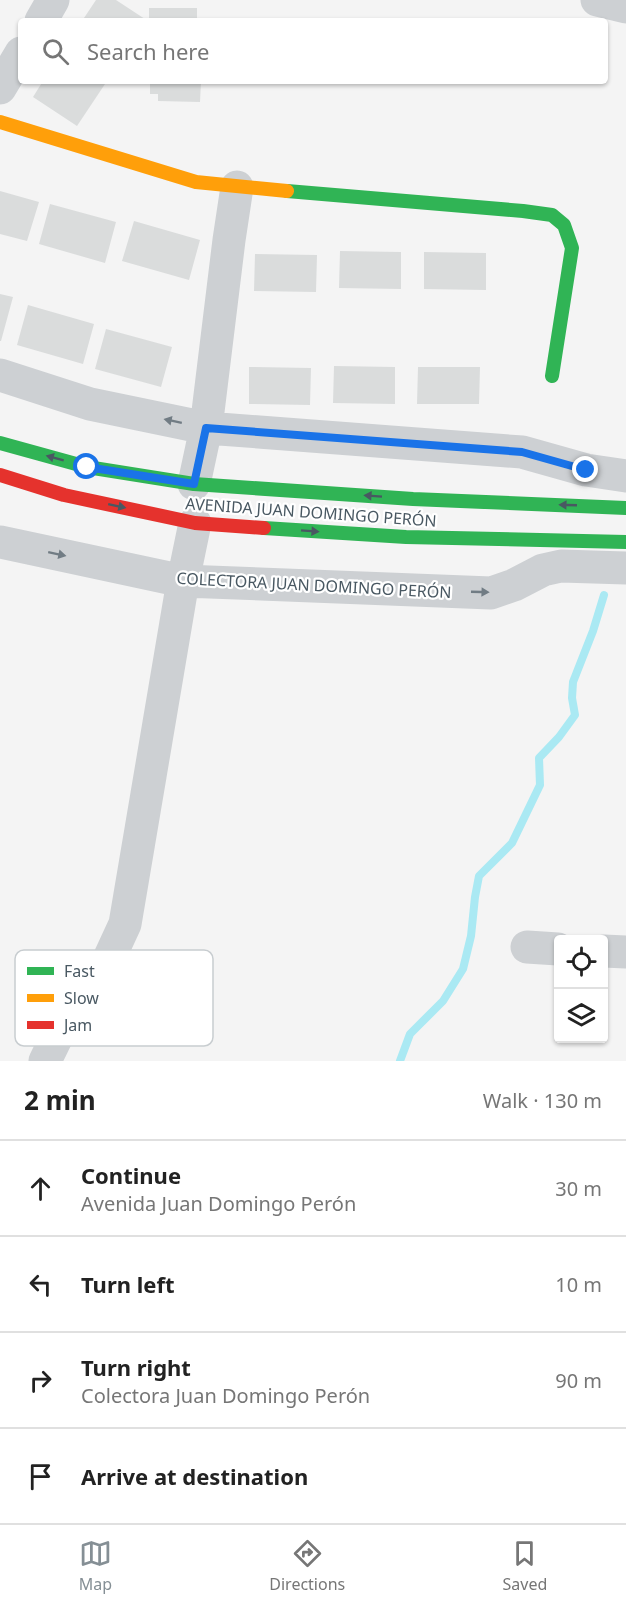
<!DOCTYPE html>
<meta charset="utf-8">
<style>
body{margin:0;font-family:"Noto Sans",sans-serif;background:#f6f6f6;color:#222}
.controls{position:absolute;right:18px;bottom:18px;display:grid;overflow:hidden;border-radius:6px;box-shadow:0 2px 4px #0004}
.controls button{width:54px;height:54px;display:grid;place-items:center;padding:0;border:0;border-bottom:2px solid #e0e0e0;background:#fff;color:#222;font:30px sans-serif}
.stop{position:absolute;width:18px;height:18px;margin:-14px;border:4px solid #1a73e8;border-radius:50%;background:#fff}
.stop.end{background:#1a73e8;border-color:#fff;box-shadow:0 2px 6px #0008}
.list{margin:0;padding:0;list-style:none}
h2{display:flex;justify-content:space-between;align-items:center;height:78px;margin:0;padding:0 24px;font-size:26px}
h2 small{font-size:20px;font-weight:400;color:#767676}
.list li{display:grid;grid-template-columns:39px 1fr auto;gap:18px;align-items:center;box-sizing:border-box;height:96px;padding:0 24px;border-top:2px solid #e0e0e0}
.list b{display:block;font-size:22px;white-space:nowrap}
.list p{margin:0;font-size:20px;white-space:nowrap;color:#767676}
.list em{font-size:20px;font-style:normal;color:#767676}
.icon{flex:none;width:33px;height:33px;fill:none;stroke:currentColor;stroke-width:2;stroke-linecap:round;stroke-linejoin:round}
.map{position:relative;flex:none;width:626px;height:1061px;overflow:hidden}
.search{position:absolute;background:#fff;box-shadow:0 2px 4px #0004;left:18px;right:18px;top:18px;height:66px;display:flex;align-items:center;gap:15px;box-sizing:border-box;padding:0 21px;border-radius:6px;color:#767676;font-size:22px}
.sheet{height:462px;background:#fff}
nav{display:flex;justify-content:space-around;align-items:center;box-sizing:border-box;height:84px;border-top:2px solid #e0e0e0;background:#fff;font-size:16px;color:#767676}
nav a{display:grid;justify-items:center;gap:3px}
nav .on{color:#858f95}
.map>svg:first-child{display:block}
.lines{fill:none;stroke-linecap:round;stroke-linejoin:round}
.stream{stroke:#aae9f3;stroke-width:8}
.building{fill:#dadcdc}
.street{stroke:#cdd0d3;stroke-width:33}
.fast{stroke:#30b455;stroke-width:14}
.slow{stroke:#ff9f0a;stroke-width:14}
.jam{stroke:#e5322d;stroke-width:14}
.oneway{fill:#717c84}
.oneway2{fill:#495862}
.route{stroke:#1a73e8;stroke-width:8}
.labels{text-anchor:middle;stroke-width:4.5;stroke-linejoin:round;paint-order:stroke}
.street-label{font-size:16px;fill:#495862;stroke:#fff}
.key{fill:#fff;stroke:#c8cdd0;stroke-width:1.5}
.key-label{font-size:16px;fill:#495862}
</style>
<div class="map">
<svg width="626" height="1061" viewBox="0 0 626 1061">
<rect width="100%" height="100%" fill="#f4f4f4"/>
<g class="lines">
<path class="stream" d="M400,1061L410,1034L443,1001L463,969L471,936L475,897L479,876L512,843L540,785L539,758L559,737L575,715L572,698L573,682L593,631L604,595"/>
</g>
<path class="building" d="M96,0H116L148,21H82Z
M149,8H197V21H149Z
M43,81H107L77,126L33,97Z
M150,81H201L200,102L158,101V94H150Z
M0,191L39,202L27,241L0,234Z
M50,204L116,222L105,263L39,244Z
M134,221L200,240L189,280L122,261Z
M340,251L401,252V289L339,288Z
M424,252L486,253V290L424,289Z
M255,254L317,255L316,292L254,291Z
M0,294L13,297L1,341H0Z
M28,305L94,324L83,364L17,345Z
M106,329L172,347L161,387L95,369Z
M334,366L395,367V404L333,403Z
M249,367L311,368L310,405L249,404Z
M418,367H480L479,404H417Z"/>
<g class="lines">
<path class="street" d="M597,0L626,7
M41,21L53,0
M0,88L21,53
M0,375L90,404L206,428L522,452L586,470L626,476
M194,484L206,428L229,240L237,187
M0,542L183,581L491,593L514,585L543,570L561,566L626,568
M527,947L558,949
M604,951L626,952
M45,1061L69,1012L107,963L125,924L183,581L195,523"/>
<path class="fast" d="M287,191L523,211L552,215L564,225L572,248L552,376
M0,443L87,467L194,484L413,499L626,508
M264,528L406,537L626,542"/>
<path class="slow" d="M0,122L196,182L287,191"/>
<path class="jam" d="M0,475L64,495L195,523L264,528"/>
</g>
<defs><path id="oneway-solid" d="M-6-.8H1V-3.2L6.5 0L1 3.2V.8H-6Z" transform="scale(1.5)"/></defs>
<g class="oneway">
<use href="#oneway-solid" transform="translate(173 421) rotate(-168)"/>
<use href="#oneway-solid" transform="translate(57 554) rotate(12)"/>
<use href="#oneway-solid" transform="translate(480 592) rotate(2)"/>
</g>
<g class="oneway2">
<use href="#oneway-solid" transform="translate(55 458) rotate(-165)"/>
<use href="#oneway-solid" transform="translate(373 496) rotate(-176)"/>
<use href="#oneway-solid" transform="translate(568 505) rotate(-178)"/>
<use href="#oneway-solid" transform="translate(117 506) rotate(12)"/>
<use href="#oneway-solid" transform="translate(310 531) rotate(4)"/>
</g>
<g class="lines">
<path class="route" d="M87,467L194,484L206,428L522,452L586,470"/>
</g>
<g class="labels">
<g class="street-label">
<text transform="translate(311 512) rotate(4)" y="6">AVENIDA JUAN DOMINGO PERÓN</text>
<text transform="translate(314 585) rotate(3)" y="6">COLECTORA JUAN DOMINGO PERÓN</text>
</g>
</g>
<rect x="15" y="950" width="198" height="96" rx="9" class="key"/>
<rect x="27" y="967" width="27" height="8" fill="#30b455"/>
<rect x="27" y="994" width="27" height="8" fill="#ff9f0a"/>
<rect x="27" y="1021" width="27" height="8" fill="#e5322d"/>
<g class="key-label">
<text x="64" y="977">Fast</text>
<text x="64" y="1004">Slow</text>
<text x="64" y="1031">Jam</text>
</g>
</svg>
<div class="controls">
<button><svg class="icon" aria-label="locate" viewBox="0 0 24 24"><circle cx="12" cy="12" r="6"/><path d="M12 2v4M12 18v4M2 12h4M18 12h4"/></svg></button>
<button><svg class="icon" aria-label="layers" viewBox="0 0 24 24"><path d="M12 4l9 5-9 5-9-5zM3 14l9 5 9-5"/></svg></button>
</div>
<div class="stop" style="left:87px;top:467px"></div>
<div class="stop end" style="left:586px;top:470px"></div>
<div class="search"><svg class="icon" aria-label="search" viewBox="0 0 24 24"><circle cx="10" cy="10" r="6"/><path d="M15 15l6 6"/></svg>Search here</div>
</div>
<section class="sheet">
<h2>2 min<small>Walk · 130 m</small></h2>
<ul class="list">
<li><svg class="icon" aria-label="ahead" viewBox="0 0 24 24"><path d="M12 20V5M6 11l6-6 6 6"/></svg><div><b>Continue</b><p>Avenida Juan Domingo Perón</p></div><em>30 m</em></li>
<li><svg class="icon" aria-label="left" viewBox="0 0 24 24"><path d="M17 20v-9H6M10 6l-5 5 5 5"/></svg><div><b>Turn left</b></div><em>10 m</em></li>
<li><svg class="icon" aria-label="right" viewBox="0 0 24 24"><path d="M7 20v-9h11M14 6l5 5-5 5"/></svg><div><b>Turn right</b><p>Colectora Juan Domingo Perón</p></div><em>90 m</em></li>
<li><svg class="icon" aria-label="arrive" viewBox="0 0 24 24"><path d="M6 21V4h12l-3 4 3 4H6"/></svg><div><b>Arrive at destination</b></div></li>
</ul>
</section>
<nav>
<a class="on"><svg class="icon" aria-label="map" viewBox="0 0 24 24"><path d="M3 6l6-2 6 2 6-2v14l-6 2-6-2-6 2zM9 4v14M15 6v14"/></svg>Map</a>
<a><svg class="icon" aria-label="directions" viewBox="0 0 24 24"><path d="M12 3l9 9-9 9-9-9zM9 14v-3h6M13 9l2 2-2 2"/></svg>Directions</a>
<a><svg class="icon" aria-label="saved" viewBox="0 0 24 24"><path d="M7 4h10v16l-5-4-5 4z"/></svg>Saved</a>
</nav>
